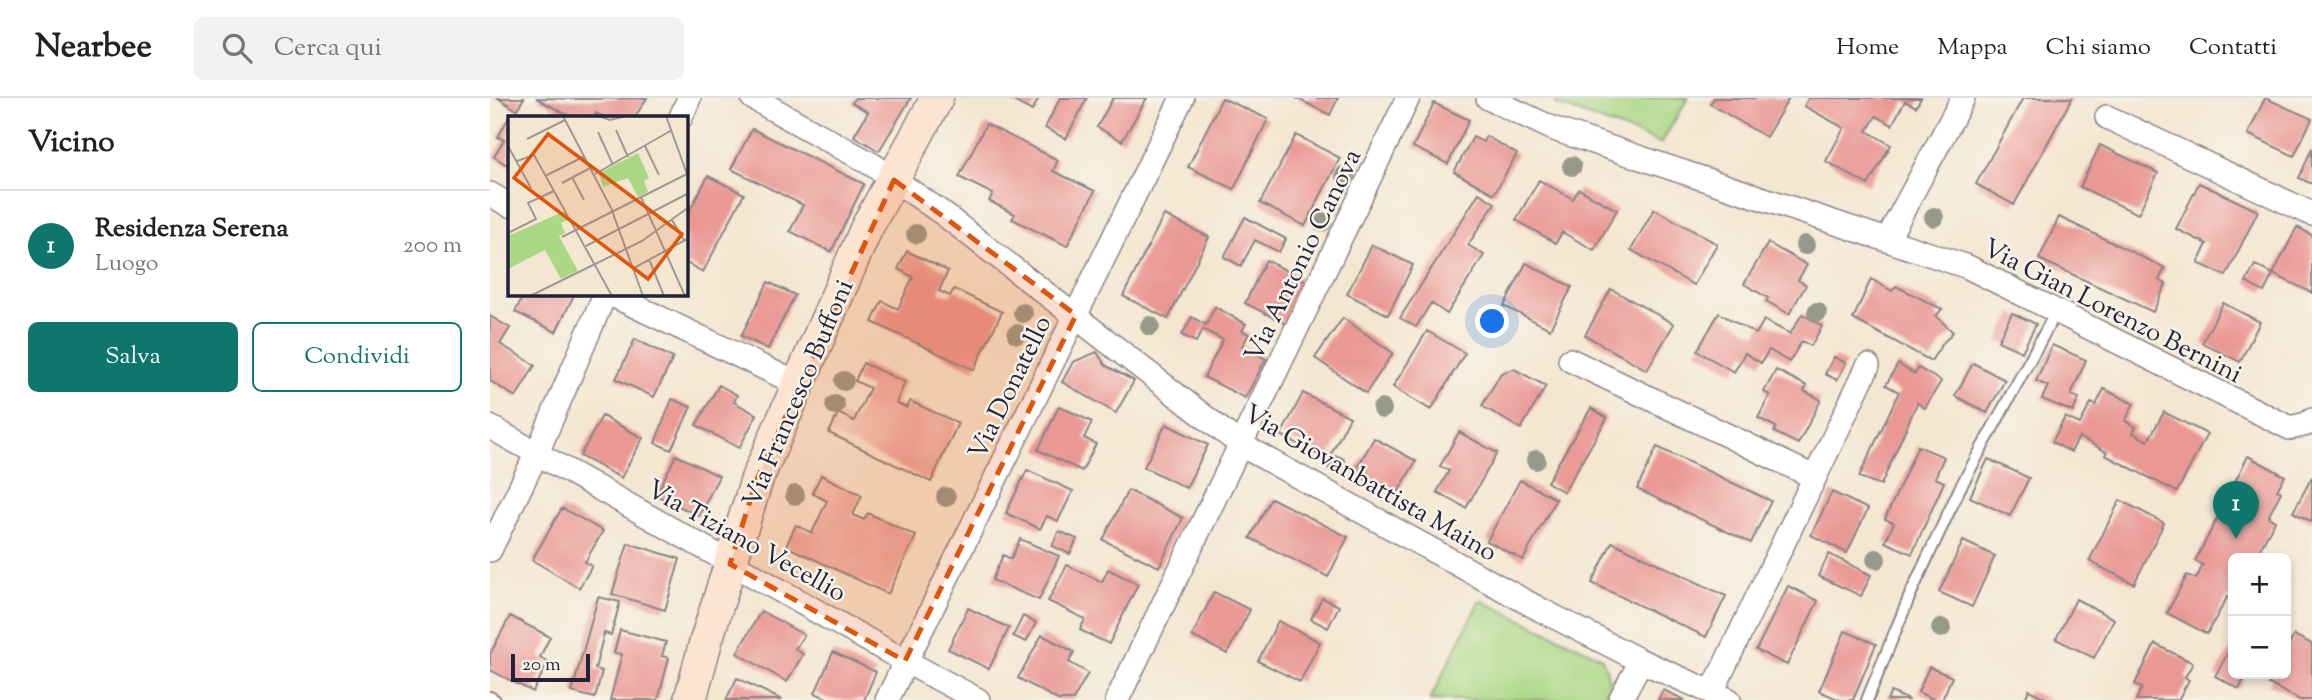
<!DOCTYPE html>
<html lang="it">
<meta charset="utf-8">
<style>
body{margin:0;font-family:"Sorts Mill Goudy",serif;background:#f2f2f2;color:#222}
.controls{position:absolute;right:21px;bottom:21px;display:grid;overflow:hidden;border-radius:10px;box-shadow:0 4px 10px #0003}
.controls button{width:63px;height:63px;display:grid;place-items:center;padding:0;border:0;border-bottom:2px solid #e0e0e0;background:#fff;color:#222;font:35px sans-serif}
.scale{position:absolute;left:21px;bottom:18px;width:79px;box-sizing:border-box;padding-left:7px;border:4px solid #22223b;border-top:0;font-size:19px;line-height:24px;white-space:nowrap;color:#22223b;-webkit-text-stroke:5px #f7f3e8;paint-order:stroke}
.you{position:absolute;left:1003px;top:224px;width:24px;height:24px;margin:-18px;border:5px solid #fff;border-radius:50%;background:#1a73e8;box-shadow:0 0 0 10px #1a73e833}
.badge{display:grid;place-items:center;width:46px;height:46px;border-radius:50%;background:#0f766e;color:#fff;font-size:23px;font-weight:700}
.pin{position:absolute;translate:-50% -58px;filter:drop-shadow(0 2px 4px #0008)}
.pin::after{content:'';position:absolute;top:37px;width:24px;height:21px;background:inherit;clip-path:polygon(0 0,100% 0,50% 100%)}
.list{margin:0;padding:0;list-style:none}
h2{display:flex;justify-content:space-between;align-items:center;height:91px;margin:0;padding:0 28px;font-size:30px}
h2 small{font-size:23px;font-weight:400;color:#767676}
.list li{display:grid;grid-template-columns:46px 1fr auto;gap:21px;align-items:center;box-sizing:border-box;height:112px;padding:0 28px;border-top:2px solid #e0e0e0}
.list b{display:block;font-size:26px;white-space:nowrap}
.list p{margin:0;font-size:23px;white-space:nowrap;color:#767676}
.list em{font-size:23px;font-style:normal;color:#767676}
.actions{display:flex;gap:14px;padding:21px 28px}
.actions a{flex:1;padding:16px 0;border:2px solid #0f766e;border-radius:10px;text-align:center;font-size:24px;color:#0f766e}
.actions .main{background:#0f766e;color:#fff}
.icon{flex:none;width:38px;height:38px;fill:none;stroke:currentColor;stroke-width:2;stroke-linecap:round;stroke-linejoin:round}
.map{position:relative;flex:none;width:1822px;height:602px;overflow:hidden}
header{display:flex;align-items:center;gap:42px;box-sizing:border-box;height:98px;padding:0 35px;background:#fff;border-bottom:2px solid #e0e0e0}
header strong{font-size:33px}
nav{display:flex;gap:38px;margin-inline-start:auto;font-size:24px}
.search{width:490px;height:63px;background:#f2f2f2;display:flex;align-items:center;gap:18px;box-sizing:border-box;padding:0 24px;border-radius:10px;color:#767676;font-size:26px}
main{display:flex}
aside{flex:1;background:#fff}
.map>svg:first-child{display:block}
.green{fill:#aad885;stroke:#667d60;stroke-width:2}
.building{fill:#ea9894}
.lines{fill:none;stroke-linecap:round;stroke-linejoin:round}
.lane-casing{stroke:#8b8486;stroke-width:14}
.street-casing{stroke:#8b8486;stroke-width:26}
.secondary-casing{stroke:#8b8486;stroke-width:35}
.lane{stroke:#fff;stroke-width:10}
.street{stroke:#fff;stroke-width:23}
.secondary{stroke:#fde4d1;stroke-width:32}
.tree{fill:#97998b}
.marked{fill:#de560e;fill-opacity:0.2;stroke:#de560e;stroke-width:5;stroke-dasharray:14 9;stroke-linejoin:round}
.labels{text-anchor:middle;stroke-width:5;stroke-linejoin:round;paint-order:stroke}
.street-label{font-size:26px;fill:#22223b;stroke:#f7f3e8}
.inset-road{fill:none;stroke:#a09895;stroke-width:2}
.view{fill:#de560e;fill-opacity:0.15;stroke:#de560e;stroke-width:3.5}
.inset-edge{fill:none;stroke:#22223b;stroke-width:3.5}
</style>
<header>
<strong>Nearbee</strong>
<div class="search"><svg class="icon" aria-label="search" viewBox="0 0 24 24"><circle cx="10" cy="10" r="6"/><path d="M15 15l6 6"/></svg>Cerca qui</div>
<nav><a>Home</a><a>Mappa</a><a>Chi siamo</a><a>Contatti</a></nav>
</header>
<main>
<aside>
<h2>Vicino<small></small></h2>
<ul class="list">
<li><span class="badge">1</span><div><b>Residenza Serena</b><p>Luogo</p></div><em>200 m</em></li>
</ul>
<div class="actions"><a class="main">Salva</a><a>Condividi</a></div>
</aside>
<div class="map">
<svg width="1822" height="602" viewBox="0 0 1822 602">
<rect width="100%" height="100%" fill="#f7f3e8"/>
<filter id="ink" filterUnits="userSpaceOnUse"><feTurbulence type="fractalNoise" baseFrequency=".0143" numOctaves="2"/><feDisplacementMap in="SourceGraphic" scale="14" xChannelSelector="R" yChannelSelector="G"/><feConvolveMatrix kernelMatrix="1 2 1 2 8 2 1 2 1" color-interpolation-filters="sRGB"/></filter>
<filter id="wash" filterUnits="userSpaceOnUse"><feTurbulence type="fractalNoise" baseFrequency=".00686" numOctaves="4" result="noise"/><feDisplacementMap in="SourceGraphic" scale="28" xChannelSelector="R" yChannelSelector="G"/><feGaussianBlur stdDeviation="1.57" result="paint"/><feColorMatrix in="noise" values="0 0 0 0 0 0 0 0 0 0 0 0 0 0 0 0 0 1.4 0 .05"/><feComposite in="paint" operator="in"/></filter>
<g filter="url(#wash)">
<rect width="100%" height="100%" fill="#f4e7d1"/>
<path class="green" d="M1070,0H1198L1171,45L1065,6Z
M990,502L1111,559C1119,578 1123,583 1112,602H940Z"/>
<g id="blocks">
<path class="building" d="M8,0H34L27,12Z
M46,0L93,1L157,0L145,19H114L106,15L104,19H81Z
M365,0H421L389,53L364,38L378,14L362,5Z
M518,0H549L542,13Z
M570,0H597L576,41L555,30Z
M623,0H657L632,43L607,29Z
M732,0L778,21L744,91L698,69Z
M806,0H848L840,17Z
M1224,0H1299L1276,39L1220,6Z
M1319,0H1431L1426,9L1415,3L1402,27L1386,18L1377,33L1401,47L1378,87L1336,63L1354,30L1314,8Z
M1533,0H1582L1524,107L1486,86Z
M1775,0L1822,21L1804,58L1758,36Z
M944,5L979,22L958,66L923,49Z
M19,19V68L4,59L14,42L8,39Z
M496,26L568,62L563,73L605,93L577,148L522,121L525,116L499,103L503,96L469,79Z
M262,31L374,86L341,154L300,133L313,107L241,71Z
M806,37L850,60L815,128L770,105Z
M996,38L1027,56L1004,96L964,74L983,39L993,44Z
M1610,47L1668,75L1648,116L1590,89Z
M1822,50V86L1809,80Z
M218,78L254,96L213,174L196,165V119Z
M1049,82L1083,101L1089,91L1127,112L1104,152L1072,134L1066,145L1026,122Z
M1709,85L1768,113L1736,178L1708,165L1717,146L1686,131Z
M989,95L1005,105L978,147L994,157L957,216L941,205L926,229L910,220Z
M1164,111L1227,146L1204,187L1141,152Z
M674,117L719,139L678,221L633,198Z
M755,119L796,141L789,154L765,142L751,168L734,159Z
M1569,119L1675,170L1669,182L1676,186L1663,214L1549,161Z
M1807,129L1822,137V195L1783,176Z
M1278,145L1317,167L1308,182L1316,187L1299,216L1276,203L1278,200L1254,186Z
M882,147L923,167L898,217L857,196Z
M417,153L458,173L449,193L460,198L464,191L512,214L484,272L382,224L392,203L408,211L423,179L408,171Z
M776,162L818,184L796,226L755,205Z
M1036,165L1082,189L1060,231L1014,208Z
M1765,167L1783,176L1774,194L1756,184Z
M1381,181L1402,193L1406,188L1452,211L1446,218L1463,234L1452,246L1441,263L1363,221Z
M278,184L305,197L278,251L251,238Z
M1121,191L1184,226L1157,272L1095,237Z
M34,196H82L84,197L66,234L25,214Z
M1733,205L1770,224L1750,264L1712,245Z
M725,209L756,226L752,233L759,236L752,248L776,261L755,300L714,279L733,242L713,231L706,244L692,237L702,219L716,227Z
M1229,215L1266,236L1274,222L1300,236L1312,216L1332,228L1321,248L1312,243L1299,264L1279,252L1271,265L1255,255L1244,274L1207,253Z
M1522,215L1546,226L1532,254L1508,243Z
M0,218L20,230L10,246L45,267L26,299L0,283Z
M853,220L903,255L876,295L825,260Z
M937,233L975,255L941,312L903,289Z
M145,241L183,260L164,299L126,281Z
M1562,247L1596,262L1581,297L1589,300L1583,314L1552,301L1558,288L1546,283Z
M607,254L615,267L644,283L626,315L572,284L583,264Z
M1344,259L1356,265L1347,282L1335,276Z
M373,265L415,284L406,305L417,310L420,303L468,325L441,384L339,335L348,315L364,323L380,290L365,283Z
M1483,265L1515,282L1497,315L1465,298Z
M1408,266L1425,276L1428,270L1451,283L1435,310L1427,305L1391,387L1369,379L1409,294L1396,287Z
M1024,271L1056,288L1031,331L992,308L1011,275Z
M1286,272L1317,288L1314,293L1331,302L1308,346L1284,334L1286,329L1268,320L1280,297L1274,294Z
M229,287L247,297L244,304L267,317L249,350L206,327Z
M1614,291L1644,306L1635,323L1646,329L1643,335L1658,343L1674,314L1717,336L1687,394L1615,357L1617,354L1589,339L1581,354L1562,344L1575,319L1590,326L1601,305L1606,307Z
M813,295L860,319L838,362L791,337Z
M182,301L201,309L181,352L165,345Z
M569,308L602,324L594,340L606,346L592,373L548,352Z
M1101,310L1117,320L1074,394L1057,384Z
M112,318L153,340L131,380L90,358Z
M676,326L718,347L696,390L654,369Z
M969,334L1007,355L976,410L947,394L959,373L950,368Z
M884,340L926,363L906,398L864,375Z
M1428,348L1454,359L1445,380L1454,384L1422,456L1395,444L1404,425L1395,421Z
M1167,349L1281,403L1261,445L1147,391Z
M186,357L229,378L209,418L166,397Z
M1758,358L1795,378L1787,392L1791,394L1778,419L1785,423L1765,460H1743V501L1738,498L1717,536L1677,515L1697,477L1706,481L1713,467L1705,463L1730,415L1736,418L1744,402L1737,399Z
M1498,361L1539,380L1520,418L1480,399Z
M537,372L583,393L568,423L557,418L550,431L516,415Z
M331,377L372,397L363,417L374,422L378,415L426,438L398,496L296,448L306,427L322,435L337,403L322,395Z
M1822,379V424L1803,414Z
M1030,382L1066,401L1033,462L997,443Z
M638,392L693,420L669,469L613,442Z
M1342,394L1378,411L1357,455L1321,437Z
M781,400L858,439L838,479L760,440Z
M1630,402L1674,425L1644,486L1599,463Z
M72,410L113,433L95,464L102,468L89,490L42,462Z
M569,433L587,441L580,456L562,448Z
M530,441L569,458L549,502L502,482L513,457L521,461Z
M1473,443L1505,458L1482,509L1449,494Z
M1122,444L1236,498L1216,539L1102,485Z
M138,445L190,461L175,512L122,496Z
M1339,456L1381,477L1371,498L1328,478Z
M577,467L612,484L618,471L648,486L619,546L590,532L595,521L558,503Z
M1298,488L1328,503L1297,567L1266,552Z
M724,494L760,512L737,556L702,538Z
M108,499L130,504L121,537L114,535L105,571L112,573L105,600L82,594Z
M832,500L849,508L838,530L821,521Z
M1586,501L1624,521L1604,560L1566,541Z
M478,510L519,530L499,571L458,551Z
M271,513L314,537L305,551L313,556L297,584L247,555Z
M20,518L60,539L50,559L58,564L43,594L0,572V556Z
M533,518L546,525L536,544L523,538Z
M788,523L830,544L810,584L768,563Z
M130,532L176,544L172,558L179,560L168,602H120L132,556L124,555Z
M1355,533L1386,546L1363,602H1350L1329,593Z
M552,537L584,554L579,564L598,575L583,602H568L528,580Z
M1804,537L1822,546V602H1810L1779,586L1784,576H1796V553Z
M1665,546L1703,565L1695,579L1699,582L1688,602H1646L1652,590L1645,586Z
M1739,553L1743,555V576H1757L1749,591L1725,578Z
M343,554L386,574L374,602H341L325,595Z
M1439,569L1462,579L1452,602H1445L1428,594Z
M247,580L292,602H236Z
M1173,592L1195,602H1168Z
M1539,592L1560,602H1534Z
M1401,594L1419,602H1397Z"/>
</g>
</g>
<g filter="url(#ink)">
<use href="#blocks" fill-opacity="0" stroke="#8b8486" stroke-width="2"/>
<g class="lines">
<g class="lane-casing">
<path id="lane" d="M0,599L5,602
M1377,602L1421,495L1470,390L1566,214"/>
</g>
<g class="street-casing">
<path id="street" d="M263,0L383,67L452,115L751,347L1051,512L1151,563L1239,602
M998,0L1064,31L1478,169L1800,330L1817,326L1822,322
M191,19L199,0
M1617,19L1822,116
M0,96L19,107
M1397,142L1473,0
M120,196L308,286
M1080,262L1324,379
M0,329L415,563L488,602
M0,452L47,355L115,196
M1222,594L1378,268
M397,602L692,0
M627,602L918,0
M1130,602L1151,563"/>
</g>
<g class="secondary-casing">
<path id="secondary" d="M200,602L216,543L267,381L377,129L447,0"/>
</g>
<use href="#lane" class="lane"/>
<use href="#street" class="street"/>
<use href="#secondary" class="secondary"/>
</g>
<g class="tree">
<circle cx="1082" cy="68" r="10"/>
<circle cx="855" cy="77" r="10"/>
<circle cx="1444" cy="119" r="10"/>
<circle cx="832" cy="124" r="10"/>
<circle cx="426" cy="136" r="10"/>
<circle cx="1315" cy="147" r="10"/>
<circle cx="1327" cy="214" r="10"/>
<circle cx="533" cy="215" r="10"/>
<circle cx="660" cy="228" r="10"/>
<circle cx="527" cy="236" r="10"/>
<circle cx="354" cy="283" r="10"/>
<circle cx="345" cy="307" r="10"/>
<circle cx="892" cy="311" r="10"/>
<circle cx="1046" cy="362" r="10"/>
<circle cx="847" cy="367" r="10"/>
<circle cx="305" cy="397" r="10"/>
<circle cx="456" cy="399" r="10"/>
<circle cx="1386" cy="461" r="10"/>
<circle cx="1451" cy="530" r="10"/>
</g>
</g>
<path class="marked" d="M404,82L586,217L415,563L240,466L267,381Z"/>
<g class="labels">
<g class="street-label">
<text transform="translate(812 157) rotate(-64)" y="9">Via Antonio Canova</text>
<text transform="translate(1623 212) rotate(27)" y="9">Via Gian Lorenzo Bernini</text>
<text transform="translate(519 289) rotate(-64)" y="9">Via Donatello</text>
<text transform="translate(307 295) rotate(-67)" y="9">Via Francesco Buffoni</text>
<text transform="translate(881 384) rotate(30)" y="9">Via Giovanbattista Maino</text>
<text transform="translate(257 442) rotate(29)" y="9">Via Tiziano Vecellio</text>
</g>
</g>
<g transform="translate(18 18)">
<rect width="180" height="180" fill="#f4e7d1"/>
<path d="M130,37L141,62L136,65L140,76L130,81L120,62L95,71L91,57ZM57,95L62,103L53,107L57,117L51,120L70,155L53,163L37,134L0,153V120Z" fill="#aad885"/>
<path class="inset-road" d="M55,0L103,92L135,180M90,0L102,4L118,0M158,0L179,58M108,14L120,41M90,16L105,49M19,23L57,4M0,30L23,72M137,30L151,59M9,45L26,39L104,180M87,58L164,14M37,60L77,40M64,61L76,84M54,67L84,51M133,81L177,180M164,104L176,124M0,117L28,103L20,87L46,75M54,121L179,58M78,130L181,77M141,143L156,180M124,153L181,122M22,180L134,125L181,91"/>
<path class="view" d="M40,18L174,118L140,163L6,62Z"/>
<rect width="180" height="180" class="inset-edge"/>
</g>
</svg>
<div class="controls">
<button>+</button>
<button>−</button>
</div>
<div class="scale">20 m</div>
<div class="you"></div>
<div class="pin badge" style="left:1746px;top:441px">1</div>
</div>
</main>
